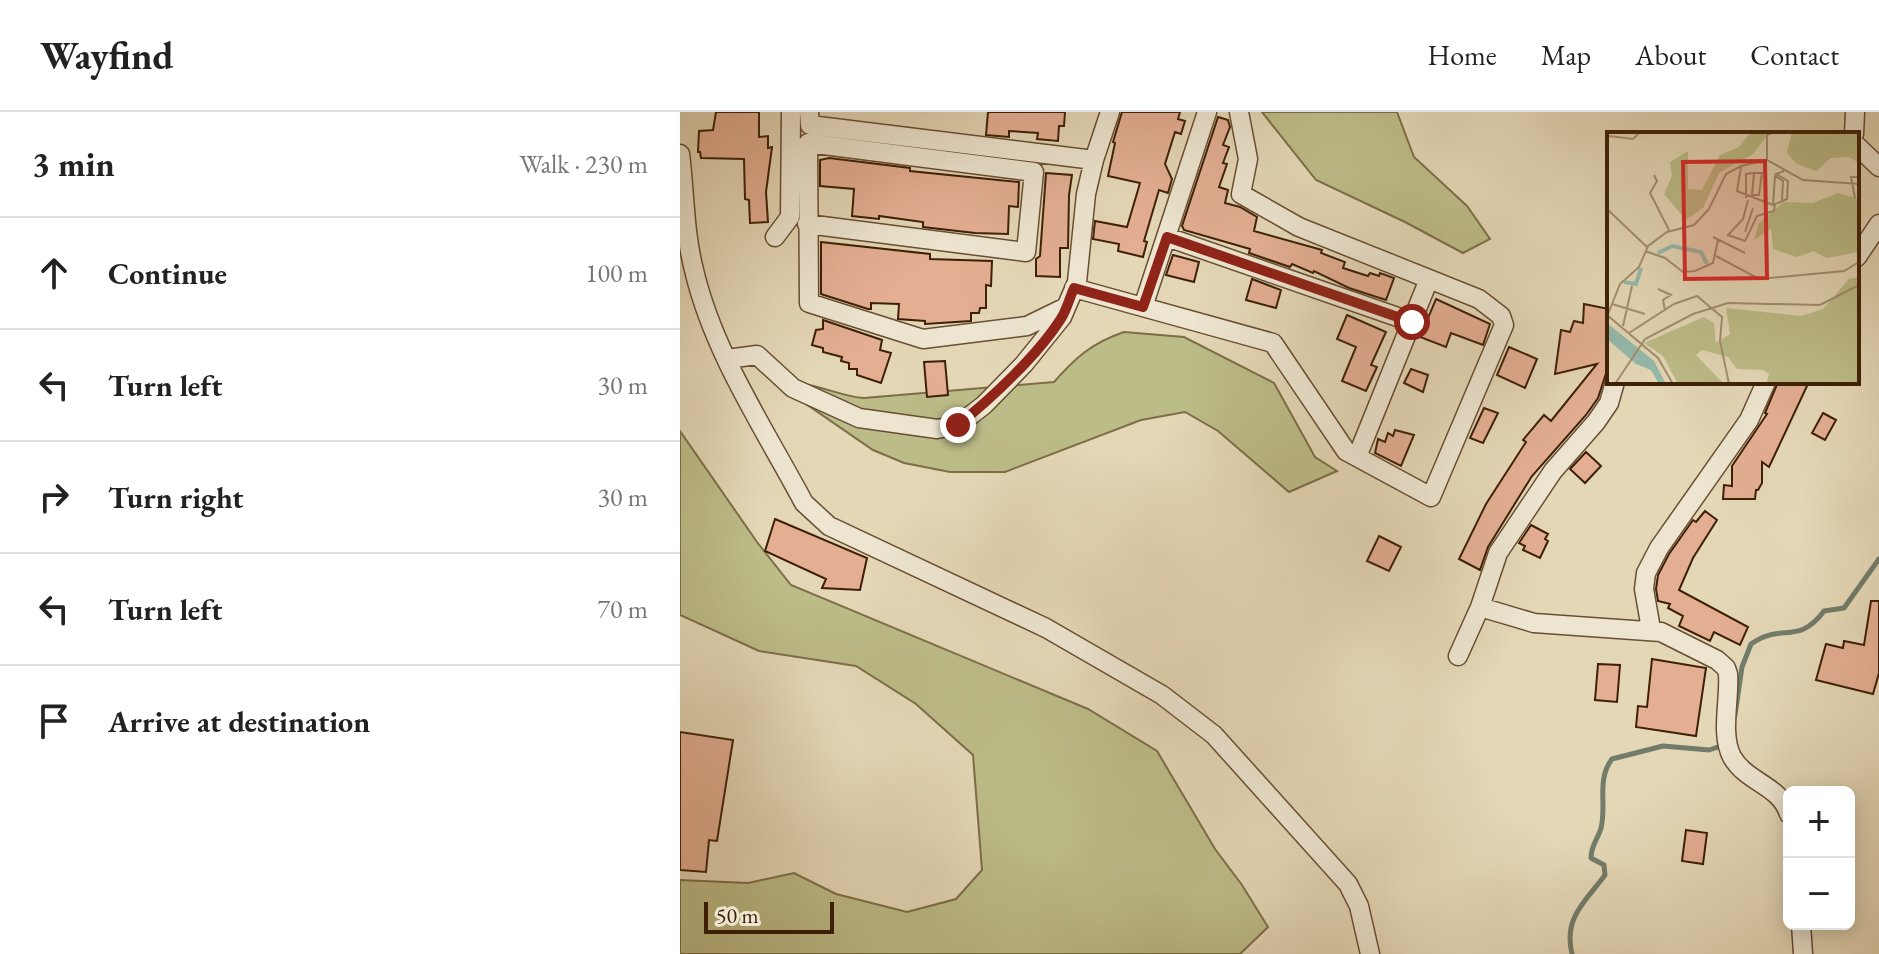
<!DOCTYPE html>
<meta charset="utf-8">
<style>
body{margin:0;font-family:"EB Garamond",serif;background:#f6f6f6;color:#222}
.controls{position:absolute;right:24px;bottom:24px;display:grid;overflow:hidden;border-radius:12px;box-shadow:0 4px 20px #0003}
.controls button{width:72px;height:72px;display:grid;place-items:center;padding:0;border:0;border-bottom:2px solid #e0e0e0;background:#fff;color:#222;font:40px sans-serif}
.scale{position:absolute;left:24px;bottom:20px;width:130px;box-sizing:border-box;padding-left:8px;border:4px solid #3e2006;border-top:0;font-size:22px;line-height:28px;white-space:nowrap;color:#3e2006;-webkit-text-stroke:6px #ede5d0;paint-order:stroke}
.stop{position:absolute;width:24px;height:24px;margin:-18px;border:6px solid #8f2418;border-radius:50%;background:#fff}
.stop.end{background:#8f2418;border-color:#fff;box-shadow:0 2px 8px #0008}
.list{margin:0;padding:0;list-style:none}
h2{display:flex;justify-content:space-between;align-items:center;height:104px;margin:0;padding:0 32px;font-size:34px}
h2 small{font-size:26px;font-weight:400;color:#767676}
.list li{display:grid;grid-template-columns:52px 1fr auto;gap:24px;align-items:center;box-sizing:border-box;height:112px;padding:0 32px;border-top:2px solid #e0e0e0}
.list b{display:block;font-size:30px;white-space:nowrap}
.list em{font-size:26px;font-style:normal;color:#767676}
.icon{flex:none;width:44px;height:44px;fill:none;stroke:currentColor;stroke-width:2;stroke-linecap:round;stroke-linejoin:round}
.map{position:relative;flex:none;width:1199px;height:842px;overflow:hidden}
header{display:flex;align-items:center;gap:48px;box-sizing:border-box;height:112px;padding:0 40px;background:#fff;border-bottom:2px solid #e0e0e0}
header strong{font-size:38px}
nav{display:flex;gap:44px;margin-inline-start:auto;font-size:28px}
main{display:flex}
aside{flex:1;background:#fff}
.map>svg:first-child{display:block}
.green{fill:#bcbc88;stroke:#7d6e47;stroke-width:2}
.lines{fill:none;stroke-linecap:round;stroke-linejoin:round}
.stream{stroke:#727c6a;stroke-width:5}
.building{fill:#e3ae92;stroke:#3e2006;stroke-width:2}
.street-casing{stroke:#684e32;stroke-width:21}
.street{stroke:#ede5d0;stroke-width:18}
.route{stroke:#8f2418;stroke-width:10}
.inset-river{fill:none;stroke:#95baac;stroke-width:4}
.inset-road{fill:none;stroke:#a28e70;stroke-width:2}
.view{fill:#d62828;fill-opacity:0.15;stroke:#d62828;stroke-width:4}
.inset-edge{fill:none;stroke:#3e2006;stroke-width:4}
</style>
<header>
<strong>Wayfind</strong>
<nav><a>Home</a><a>Map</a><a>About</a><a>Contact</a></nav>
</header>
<main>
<aside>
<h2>3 min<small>Walk · 230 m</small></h2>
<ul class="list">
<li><svg class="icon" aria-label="ahead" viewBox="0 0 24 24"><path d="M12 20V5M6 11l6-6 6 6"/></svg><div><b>Continue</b></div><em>100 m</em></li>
<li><svg class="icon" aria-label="left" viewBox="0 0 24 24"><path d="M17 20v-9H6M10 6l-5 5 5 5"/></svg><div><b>Turn left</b></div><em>30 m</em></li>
<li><svg class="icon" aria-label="right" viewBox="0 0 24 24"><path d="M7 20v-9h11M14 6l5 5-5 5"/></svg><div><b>Turn right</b></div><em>30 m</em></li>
<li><svg class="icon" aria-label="left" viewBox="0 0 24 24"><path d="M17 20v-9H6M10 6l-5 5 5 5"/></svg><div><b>Turn left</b></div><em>70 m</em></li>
<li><svg class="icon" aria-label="arrive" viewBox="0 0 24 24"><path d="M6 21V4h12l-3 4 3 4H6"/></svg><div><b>Arrive at destination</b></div></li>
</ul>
</aside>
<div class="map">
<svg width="1199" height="842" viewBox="0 0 1199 842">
<rect width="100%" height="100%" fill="#e4d7b6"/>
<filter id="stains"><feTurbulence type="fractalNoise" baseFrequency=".0025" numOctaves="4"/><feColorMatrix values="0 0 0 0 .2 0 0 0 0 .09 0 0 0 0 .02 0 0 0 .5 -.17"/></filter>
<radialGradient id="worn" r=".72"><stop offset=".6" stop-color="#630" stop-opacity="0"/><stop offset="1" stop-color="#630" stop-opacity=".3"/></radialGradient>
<path class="green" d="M582,0H717L734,45L787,94L810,127L783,141L725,110L636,68Z
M444,220L504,225L594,271L635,345L657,359L609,380L538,319L505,300L461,308L325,360H270L224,351L193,338L116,285L128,273C147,276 165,285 184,286L374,270C396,245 412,231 444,220Z
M0,319L77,430L111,473L408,597L477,639L535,737L562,773L588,815L560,842H0V768L68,771L114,761L156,782L227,800L276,787L302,758L293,643L236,592L176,554L79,539L0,503Z"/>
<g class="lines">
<path class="stream" d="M1055,603L1062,555L1071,532C1102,510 1118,534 1144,499L1164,496L1199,447
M892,842C883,805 906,789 925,763L924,753L911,746C911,733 918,727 921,716C927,693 916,668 932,647L983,634L1029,638L1044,633"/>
</g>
<path class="building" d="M36,0H79V25L88,24V36L92,35L86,80L88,110L70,111L69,88L65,87L64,47L21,46L20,40H18L19,19L33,18Z
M308,0H385L384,14H379L378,29L357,27L358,21L329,19V25L306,23Z
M442,0H500L498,7L505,9L501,22L495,20L485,52L492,67L488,81L479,78L464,129L467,130L463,145L438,139L439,132L413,127L415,109L447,115L460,71L428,64L435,31L433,30Z
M538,5L548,8L550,15L543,33L549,35L543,51L547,52L539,75L548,78L545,91L560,95L577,105L574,119L642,138L641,141L665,150L663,156L688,164L690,161L699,164L700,161L714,166L706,188L669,176L634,159L633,161L612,152L610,155L569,141L570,137L504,118L502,114Z
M149,46L230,56V59L339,70L338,95L329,94L328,122L295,121L243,115V110L199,104V107L172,104L174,77L140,74V48Z
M366,61L392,63L389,83L388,136H380V165L356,164V147L360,144Z
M141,130L250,142V147L312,149L311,174L306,173V196H300L299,201H291V209L245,212V209L218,207L219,192L191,191V197H188L144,183L141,182Z
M493,143L519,150L514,170L486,163Z
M572,167L601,178L596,196L566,188Z
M756,187L810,212L803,233L771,221L766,235L740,225Z
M904,192L929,197V252L918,286L906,303L852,364L808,435L800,458L779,447L806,392L846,330L843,328L864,303L871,309L917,252L875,262L881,218L890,220L894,209L903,211Z
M667,203L706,220L691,253L697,255L686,279L662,269L676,235L657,227Z
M143,208L202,228L200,238L211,241L201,271L177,263V257H169V251L161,249L162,245L143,240V236L132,233L136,218L143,217Z
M829,235L857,247L845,276L817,263Z
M265,249L268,283L247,285L244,250Z
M731,257L748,263L743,280L724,271Z
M1098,270H1120L1127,274L1089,355L1082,350V371L1078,378H1076L1075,387H1043L1044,373L1052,374V354L1087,302L1085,301Z
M804,296L818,301L803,331L790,326Z
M1143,301L1156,308L1145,328L1132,321Z
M715,318L734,323L721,354L695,341L698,327L705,330L708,321L713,324Z
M906,340L921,354L905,371L890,357Z
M1025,399L1037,408L1013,446L999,478L1068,515L1060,533L1034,520L1030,529L999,514L1003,504L988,496L990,492L978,489L976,477L978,463L989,442L1013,408L1016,410Z
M95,407L187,446L180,478L142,476L146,467L85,439Z
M851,413L868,422L865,427L868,429L860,446L843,438L845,434L839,431Z
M699,424L721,435L709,459L687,449Z
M1191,489H1199V561L1193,582L1136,568L1146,532L1163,536L1164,529L1184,533Z
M972,547L1026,556L1016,624L956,615L958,594L967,595Z
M918,552L940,553L937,590L915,588Z
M0,620L53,628L37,729L29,728L26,760L0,758Z
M1006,718L1027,721L1023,752L1002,749Z"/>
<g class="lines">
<g class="street-casing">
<path id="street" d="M129,0L130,13L414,48
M1174,22L1175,0
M1177,34L1199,55
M0,42C5,81 4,119 14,158C33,240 84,316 124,391L149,414L366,516L482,583L534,623L668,772L679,794L690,842
M127,112L346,140L354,60L128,31L129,191L243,227L347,214L386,195
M95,125L110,105L111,0
M487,125L732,210
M1177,145L1199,112
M394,176L593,231L666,339L751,385L824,213L821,204L799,187L619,115L561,82L568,47L559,0
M463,195L527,0
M47,247L77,243L113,276L179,306L257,317L278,313L304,293L344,252L382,205L397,170L406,82L414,48L430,0
M677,345L749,167
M800,495L854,511L981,520L1037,548L1046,556L1048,562C1050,588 1040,622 1052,645C1067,671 1100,673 1109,702
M971,517L964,477L966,461L979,436L1069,308L1086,270
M778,544L800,495L818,441L873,359L916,310L929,291L935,270
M1121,812L1123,842"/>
</g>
<use href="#street" class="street"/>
</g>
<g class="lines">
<path class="route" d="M278,313C312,286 359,242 382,205C387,196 390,185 394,176L463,195L487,125L732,210"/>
</g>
<g transform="translate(927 20)">
<rect width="252" height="252" fill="#e4d7b6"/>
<path d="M144,0H158L159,5L146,22L112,41L96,76L79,88L57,62L65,44L63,30L81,19V57L95,58L113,23L132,15ZM185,0H252V31L242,25L224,26L209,39L190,32L180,21ZM231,61L252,67V120L219,126L207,119L190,125L166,117L164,97L147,108L152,91L177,70L206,71ZM252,145V252H159L162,242L156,238L130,237L121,225L95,218L89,223L116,251L71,252L56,224L37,211L97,185L107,191L109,211L123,202L119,176L194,184L216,177L242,147Z" fill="#bcbc88"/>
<path d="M0,191L47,229L59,252H52L44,238L29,232L0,207Z" fill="#95baac"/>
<path class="inset-river" d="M51,121L65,114L94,120L100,132M17,150L29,152L34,136"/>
<path class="inset-road" d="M2,4L26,7L33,0M160,28V3L167,0M134,35L130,59L166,73L180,67L181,49L169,42L177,39M47,43L50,49L43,61L62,98M139,66V42L147,41H155L152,63H145L147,41M248,66L244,45H252M141,68L136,87L121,103L138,109L150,84L167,79L168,72M166,73L168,44L176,49L175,68M0,77L40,115M138,100L146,76M106,105L138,121M38,119L58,126L76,140L88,139L106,131L111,108M109,124L152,147L237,139L252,130M51,157L64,163L56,168L58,179M5,172L38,182M1,182L13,152L32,135L41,114L60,100L87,93L102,77L119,42L134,34L160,28L196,48L252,52M0,183L51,226L66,252M16,194L25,154M22,201L67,172L90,164L115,185L113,209L122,252M8,252L38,207L86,182L121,171L213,173L252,153"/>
<path class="view" d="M158,29L160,146L78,147L76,30Z"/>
<rect width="252" height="252" class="inset-edge"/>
</g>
<rect width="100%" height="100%" filter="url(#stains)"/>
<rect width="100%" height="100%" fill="url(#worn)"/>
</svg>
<div class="controls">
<button>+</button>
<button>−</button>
</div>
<div class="scale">50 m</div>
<div class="stop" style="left:732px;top:210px"></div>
<div class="stop end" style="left:278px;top:313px"></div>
</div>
</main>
